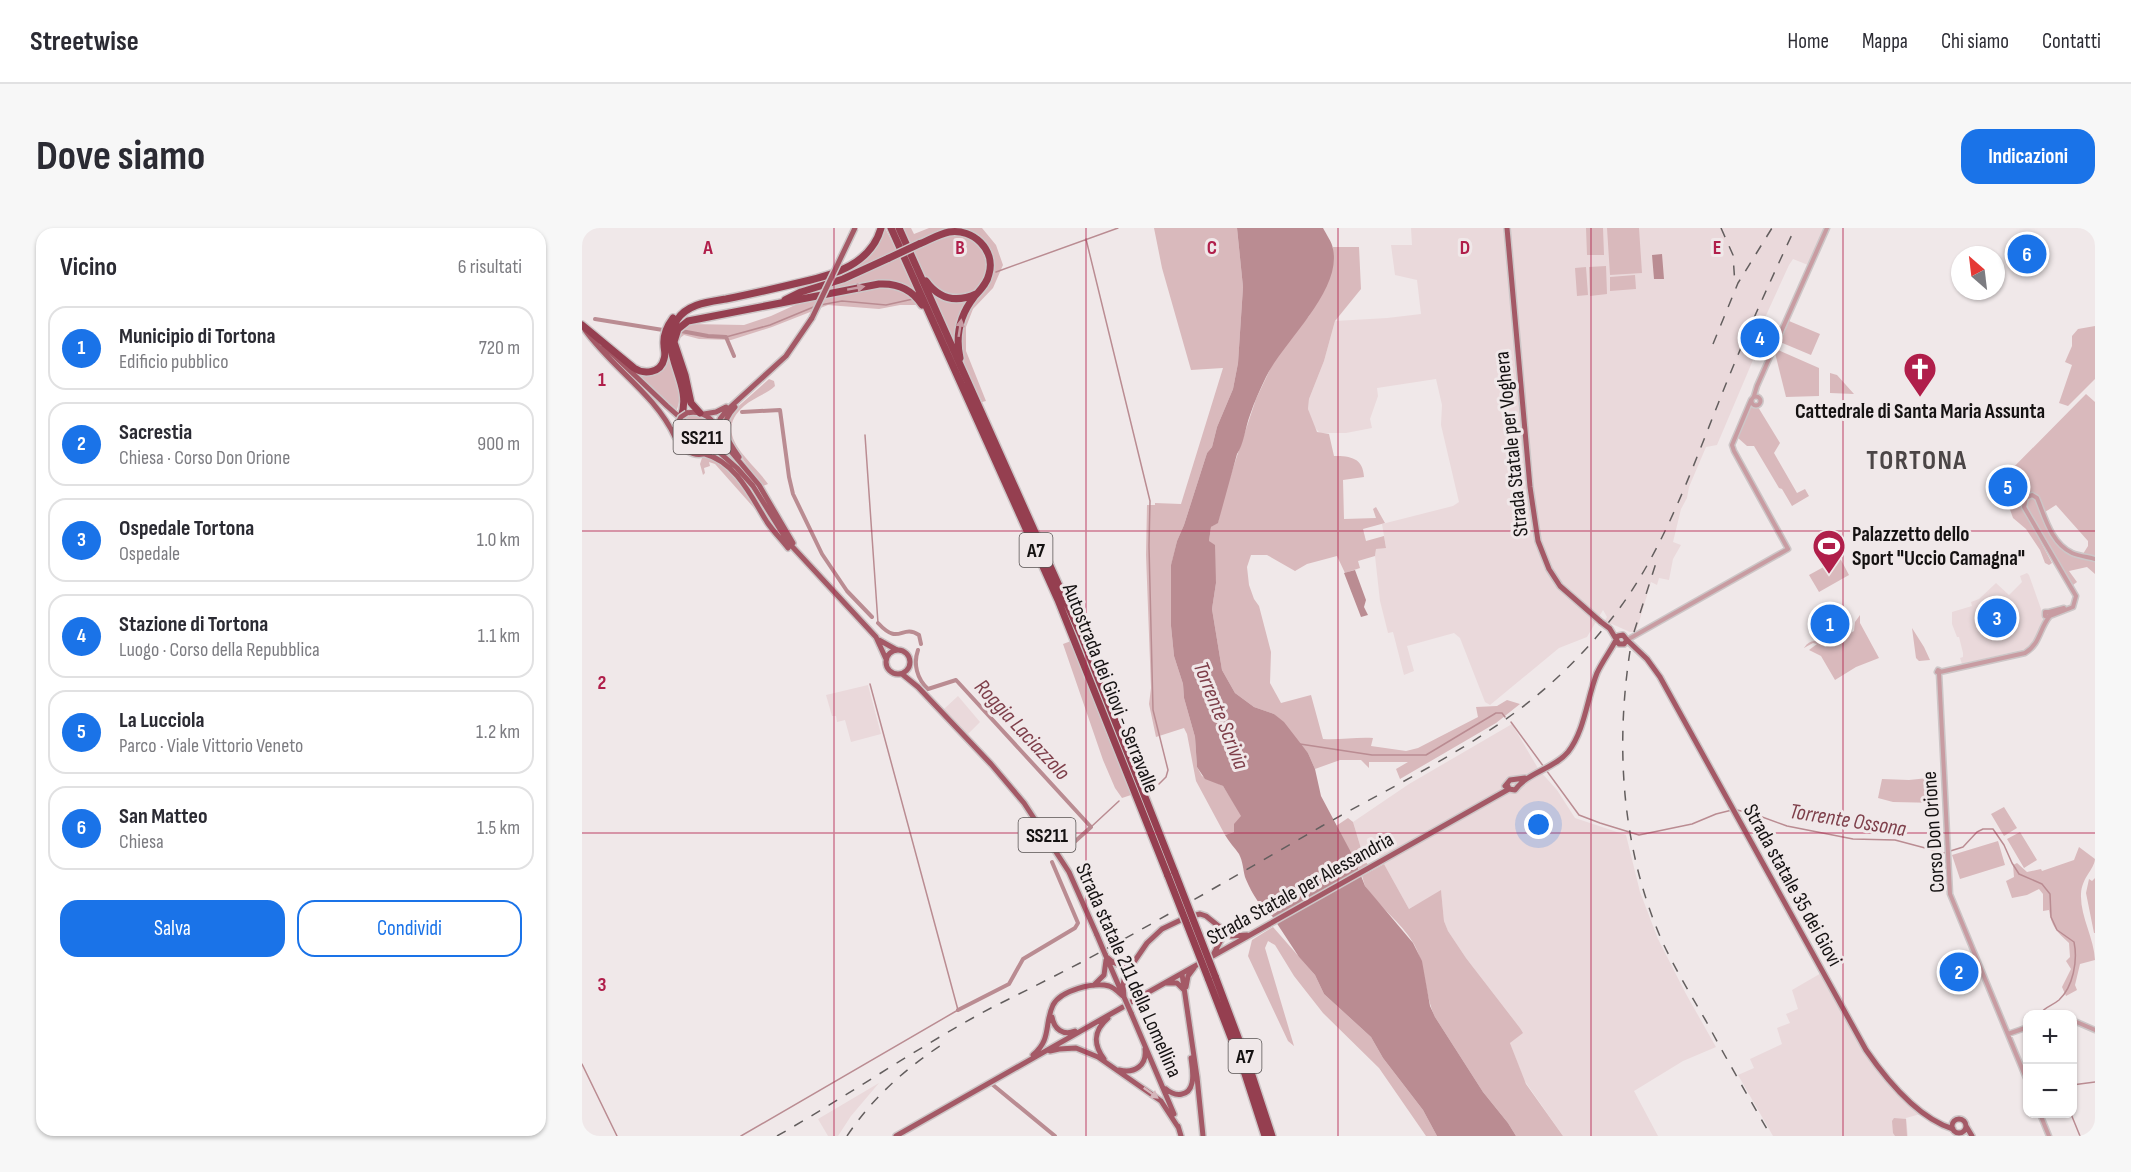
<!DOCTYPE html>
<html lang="it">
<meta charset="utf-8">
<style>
body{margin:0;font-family:"Sofia Sans Condensed",sans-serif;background:#f7f7f7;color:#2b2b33}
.controls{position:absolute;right:18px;bottom:18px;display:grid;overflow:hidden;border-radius:12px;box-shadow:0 2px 4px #0004}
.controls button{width:54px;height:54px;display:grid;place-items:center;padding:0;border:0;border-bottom:2px solid #e1e1e2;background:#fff;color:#2b2b33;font:30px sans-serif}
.compass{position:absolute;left:1369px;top:18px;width:54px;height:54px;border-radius:50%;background:#fff;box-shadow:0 2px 4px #0004;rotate:332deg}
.you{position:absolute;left:957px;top:597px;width:21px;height:21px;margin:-15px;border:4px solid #fff;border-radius:50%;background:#1a73e8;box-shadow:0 0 0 9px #1a73e833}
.badge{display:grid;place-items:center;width:39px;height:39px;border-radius:50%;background:#1a73e8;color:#fff;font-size:20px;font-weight:700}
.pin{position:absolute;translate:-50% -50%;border:3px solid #fff;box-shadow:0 2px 6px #0006}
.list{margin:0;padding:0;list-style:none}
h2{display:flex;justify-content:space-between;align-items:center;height:78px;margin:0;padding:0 24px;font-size:26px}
h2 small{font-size:20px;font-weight:400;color:#7c7c81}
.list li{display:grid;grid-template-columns:39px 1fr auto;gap:18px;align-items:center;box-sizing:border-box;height:84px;margin:0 12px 12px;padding:0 12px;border:2px solid #e1e1e2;border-radius:18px}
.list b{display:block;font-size:22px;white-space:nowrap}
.list p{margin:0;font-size:20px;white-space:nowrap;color:#7c7c81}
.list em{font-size:20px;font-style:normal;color:#7c7c81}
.actions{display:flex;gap:12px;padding:18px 24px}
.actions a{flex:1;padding:14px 0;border:2px solid #1a73e8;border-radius:18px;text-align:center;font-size:21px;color:#1a73e8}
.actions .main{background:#1a73e8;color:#fff}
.map{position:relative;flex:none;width:1513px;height:908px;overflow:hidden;border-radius:18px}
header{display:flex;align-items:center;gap:36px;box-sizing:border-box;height:84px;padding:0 30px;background:#fff;border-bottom:2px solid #e1e1e2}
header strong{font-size:28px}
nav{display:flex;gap:33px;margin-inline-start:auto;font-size:21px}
.intro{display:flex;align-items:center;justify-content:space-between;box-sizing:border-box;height:144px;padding:0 36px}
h1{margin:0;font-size:42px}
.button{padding:15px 27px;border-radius:18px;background:#1a73e8;color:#fff;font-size:21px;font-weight:700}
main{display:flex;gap:36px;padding:0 36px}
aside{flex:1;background:#fff;border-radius:18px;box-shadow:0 2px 4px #0004}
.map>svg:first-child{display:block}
.built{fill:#ead9db}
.green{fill:#d9b9bc}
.water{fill:#ba8c92}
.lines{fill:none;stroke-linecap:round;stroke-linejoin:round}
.stream{stroke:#ba8c92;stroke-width:1.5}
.canal{stroke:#ba8c92;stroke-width:4}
.minor-casing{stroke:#cdc6c7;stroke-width:7}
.major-casing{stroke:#cdc6c7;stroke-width:8}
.highway-casing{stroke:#cdc6c7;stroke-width:10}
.minor{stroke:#c89ca2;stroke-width:4}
.major{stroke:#a45966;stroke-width:5}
.highway{stroke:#953f50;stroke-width:7}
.rail{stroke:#635e5e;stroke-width:1.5;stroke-dasharray:10 10;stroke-linecap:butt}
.major-bridge-casing{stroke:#cdc6c7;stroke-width:8;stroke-linecap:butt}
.highway-bridge-casing{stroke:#cdc6c7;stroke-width:10;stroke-linecap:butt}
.major-bridge{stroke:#a45966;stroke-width:5}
.highway-bridge{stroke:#953f50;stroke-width:7}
.oneway{fill:#c79ca4}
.oneway2{fill:#d5b6bb}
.grid{fill:none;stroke:#b01e4a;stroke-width:1.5;stroke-opacity:0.55}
.labels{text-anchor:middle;stroke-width:6;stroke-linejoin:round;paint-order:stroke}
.shield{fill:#f0e8e9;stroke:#575252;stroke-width:1.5}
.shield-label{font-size:20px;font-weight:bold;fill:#151212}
.poi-label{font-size:21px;font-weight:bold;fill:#151212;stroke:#f0e8e9}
.street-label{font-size:21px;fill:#151212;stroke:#f0e8e9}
.water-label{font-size:22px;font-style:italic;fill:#7e3f4a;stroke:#f0e8e9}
.district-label{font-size:27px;font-weight:bold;letter-spacing:1.5px;fill:#4b4546;stroke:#f0e8e9}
.grid-label{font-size:20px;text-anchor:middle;font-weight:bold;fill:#b01e4a;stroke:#f0e8e9;stroke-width:6;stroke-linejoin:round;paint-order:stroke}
</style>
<header>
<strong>Streetwise</strong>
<nav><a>Home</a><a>Mappa</a><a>Chi siamo</a><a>Contatti</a></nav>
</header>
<div class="intro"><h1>Dove siamo</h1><a class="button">Indicazioni</a></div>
<main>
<aside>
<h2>Vicino<small>6 risultati</small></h2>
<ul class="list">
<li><span class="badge">1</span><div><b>Municipio di Tortona</b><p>Edificio pubblico</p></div><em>720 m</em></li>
<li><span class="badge">2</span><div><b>Sacrestia</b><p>Chiesa · Corso Don Orione</p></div><em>900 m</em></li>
<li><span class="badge">3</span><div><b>Ospedale Tortona</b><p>Ospedale</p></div><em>1.0 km</em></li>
<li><span class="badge">4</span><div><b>Stazione di Tortona</b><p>Luogo · Corso della Repubblica</p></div><em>1.1 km</em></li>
<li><span class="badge">5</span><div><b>La Lucciola</b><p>Parco · Viale Vittorio Veneto</p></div><em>1.2 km</em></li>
<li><span class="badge">6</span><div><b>San Matteo</b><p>Chiesa</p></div><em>1.5 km</em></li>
</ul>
<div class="actions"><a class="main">Salva</a><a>Condividi</a></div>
</aside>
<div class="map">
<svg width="1513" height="908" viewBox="0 0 1513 908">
<rect width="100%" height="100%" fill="#f0e8e9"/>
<path class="built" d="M829,0H1242L1226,37L1211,31L1207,37L1165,129L1171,132L1135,217L1124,219L1107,259L1105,270L1099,281L1091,314L1099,317L1091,331L1087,352L1077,350L1075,357L1069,354L1054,404H1048L1030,396L1027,398L1022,394L1025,389L1021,382L1005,409L977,420L908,477L903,474L878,410L872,405L825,418L832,443L822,447L811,404L806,405L798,373L793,328L794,321L804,319L800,296L871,278L877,274L859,197L860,177L854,151L795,160L796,168L788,191L790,200L764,205H738L731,198L726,181L727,171L742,133L753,93L805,90L839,86L835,52L813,47L809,17H830Z
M1445,345L1447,347L1459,381L1461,392L1456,408L1448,420L1380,436L1378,430L1381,429V425L1377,409H1375L1370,396V384L1390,378L1389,374L1397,371L1414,355L1427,367L1440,354L1438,348Z
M286,457L299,506L269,514L263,492L255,494L254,488H250L244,467Z
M376,468L398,494L386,506L362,481Z
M930,496L957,542L975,562L993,590L1044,607L1058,664L1076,711L1104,766L1134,819L1101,833L1052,863L1076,908H981L942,852L928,815L940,805L938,800L884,730L866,703L862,693L859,663L827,681L799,631L795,626L789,631L781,627L771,594L827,556Z
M1241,744L1284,822L1308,854L1342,885L1324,890L1326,908H1191L1156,847L1172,840L1168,831L1200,816L1195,800L1208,795L1204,786L1216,781L1210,762Z
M297,855L269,888L256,908H246L236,891Z"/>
<path class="green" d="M301,0H303L315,23L260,48L230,56V53L269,40Z
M322,0H329L332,6L347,0H400L414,17L421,37L411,60L391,81L384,99V123L404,173L400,174C392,156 378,134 378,114C378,107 380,94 383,87C392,67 415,58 411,32C409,23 405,15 397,9C376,0 351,7 329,17Z
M572,0H655L661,59L656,135L651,161L635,199L630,219L625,225L602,297L595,313L589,338V398L592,428L601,456L602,470L613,509L615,539L620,548L641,558L660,588L652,604L643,607L614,553L605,506L602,500L574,509L567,476L569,460L564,327L565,277H573V275L599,276L641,140L609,142L580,40Z
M1004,0H1021L1022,27H1005Z
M1025,0H1057L1060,45L1028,47Z
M375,6C438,24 391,90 356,63C343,53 338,37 332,23L360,9Z
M751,19H777L779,61L753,93L742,133L727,171L726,181L735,204L747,206L752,228C769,228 781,230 782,249L761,252L762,291L794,290L791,281L794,279L803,295L781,301L784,313L802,308L804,320L794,321L793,328L776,333L778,340L763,345L755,328L725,336L713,343L685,327H669L665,339L667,357L672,371L677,378L689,424L688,455L699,475L729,467L741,511C758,512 774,509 791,510L789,518L824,523L836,520L896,489L894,479L915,478L925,472L938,476L914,495L818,551L814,541L826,534H787V540L779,532H758L733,541L726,525L692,486L672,479L653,465L640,442L630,381L634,355L627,313L629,299L636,294L643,264L674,171L692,133L718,98L727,88L751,34Z
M317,29L333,64L322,57L234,65L233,63L259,54Z
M1024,38L1025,66L1008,68L1007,39Z
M1004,39L1006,67L995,68L993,40Z
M1053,47L1054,61L1028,63V49Z
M303,57C316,59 329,65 335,77H318L297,81L246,77L190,99L149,112L117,111L102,107L98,110L94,109L96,105L108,96L162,97L189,88L224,72Z
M351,65L368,73L388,70L373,116Z
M1207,93L1238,106L1229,127L1198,114Z
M1513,98V151L1486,178L1477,175L1490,137L1483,134L1490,118V108L1496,101Z
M1194,121L1237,140V168L1204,169L1193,125Z
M86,122C93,143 103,162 94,184L52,144L72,145Z
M1248,145L1255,147L1272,166L1248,165Z
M187,151L192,153L193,158C185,166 171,170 162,178C129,207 169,231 186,256L181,258C167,239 150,220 144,197L151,183Z
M1504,166L1513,174V329L1501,326L1506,318V313L1474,277L1463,284L1457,269L1447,266L1441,270L1440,279L1470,335L1467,337L1463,335L1458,322L1444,301L1431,290L1418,253Z
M1169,178L1176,179L1198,215L1192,225L1215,265L1223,261L1227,268L1210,278L1200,261L1197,260L1172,218H1165L1156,210Z
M112,186C128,189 137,200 133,216L123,206L127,198L118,192L112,198L102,190Z
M99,195L129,220C113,230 89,213 99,195Z
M124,229C152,237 166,267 181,290L133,236L127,234L128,238L122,240L123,245L121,247L118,236L120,230Z
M1451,269L1479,318L1494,328L1513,334V346L1505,339L1487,343L1495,354L1491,357L1447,284L1444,274L1445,271Z
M1258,330L1267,347L1237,364L1227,347Z
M1278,387V395L1297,430L1274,439L1253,452L1239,428L1227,422L1235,416L1231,415L1222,420C1228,411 1235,411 1243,419L1272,403L1273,394Z
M1330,400L1342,419L1348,432L1337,433L1334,430Z
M489,413L549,567L540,570L533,560L521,532L481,416Z
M1356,549L1357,575L1311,574L1296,570L1300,551L1327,552Z
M1422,579L1435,600L1422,608L1409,586Z
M766,590L771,594L781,627L789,631L784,634L787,638L778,643L754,598Z
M1438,604L1455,632L1442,640L1425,611Z
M1416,613L1423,637L1378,651L1370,627Z
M1497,619L1513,631C1512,642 1500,649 1499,666C1498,688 1512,710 1513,732L1498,736L1493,757L1495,762L1484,768L1480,759L1489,741L1484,733L1488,729L1487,715C1475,704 1469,698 1467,682L1461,683V666L1457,661L1445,667L1430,670L1424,653L1432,649L1431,637L1435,635L1445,644L1459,641L1460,643L1492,632Z
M802,636L827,681L859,662L862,693L866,703L884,730L938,800L941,805L928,815L944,856L981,908H934L926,895L901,864L853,789C842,765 844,738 832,716C819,694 797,679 783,658L780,648Z
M1513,650V705H1512L1504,665L1507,651L1510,653Z
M691,699L733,747L742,766L789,809L801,830L841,882L855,908H844L797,840L741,785L712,748L693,717L686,713L683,720L712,818L706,813L666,728L670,712Z
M1312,890L1324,891L1325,908H1313L1311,905L1310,893Z"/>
<path class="water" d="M655,0H741C744,6 750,14 751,21C760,63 702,113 684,149C678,162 672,174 668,187C663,200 662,216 655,226L636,295L629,299L627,313L633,317L634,355L630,381L640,442L653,465L672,479L692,486L702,494L726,525L733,541L739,568L772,630L783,658L831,715L840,733L848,778L853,789L901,864L926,895L934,908H855L841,882L801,830L789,809L742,766L733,747L717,729L690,688C679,681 668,662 663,649C661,641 661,634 657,626C653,620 647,614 643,607L652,604V596L659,588L641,558L623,551L615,539L613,509L602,470L601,456L592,428L589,398V337L595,313L602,297L625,225L630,219L635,199L651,161L656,135L661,59Z
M1080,26L1082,51H1072L1070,27Z
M773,342L784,372L782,379L786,387L779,389L762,345Z"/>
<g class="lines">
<path class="stream" d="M504,11L568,273L567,318L571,482L586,542L584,549L577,556
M414,44L536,0
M238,77L260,73L304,77L331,71
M144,109L188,97L234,78
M283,207L296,395
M929,494L997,587L1018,595L1057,607L1110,596L1134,586L1150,582
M718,516L790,527H844L914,485H920L923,489
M1155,582L1172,586L1205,598L1271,611L1313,612L1362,625L1381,619L1395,604L1401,601H1411L1422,617L1430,635L1437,646L1460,656L1468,666L1469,689L1475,702L1492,714C1496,733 1491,759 1477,772C1470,778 1462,779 1458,786
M509,599L537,573
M0,836L35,908
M1490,857L1513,854
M1489,886L1498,908
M159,908L376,782L288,456"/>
<path class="canal" d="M13,91L81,102
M99,103L126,108L144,109L152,128
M160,184L198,182L207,249L211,266L240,326L265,363L290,389
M296,395C318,419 319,395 337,407L339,416
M336,422C331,436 335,451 346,461L374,452L509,599L488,618
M376,782L427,756L441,731L493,700L496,695L470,634
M411,857L473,908"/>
<g class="minor-casing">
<path id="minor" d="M1172,168L1175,158L1245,0
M1169.5 173a4.5 4.5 0 1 1 9 0a4.5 4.5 0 1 1-9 0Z
M1463,384H1468L1467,389L1463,388Z
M1467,384L1482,380
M1468,388L1491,379L1494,368L1442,279L1444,270L1450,267L1455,270C1463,289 1469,315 1490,325C1497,328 1506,329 1513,331
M1045,412L1206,321L1152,223L1150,217L1169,172
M1358,444L1443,425C1458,416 1457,402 1467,389
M1357,445L1355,444L1356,442L1358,443L1357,445L1368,666L1446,855
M1490,792L1513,802
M1426,806L1446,799
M1458,886L1467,908"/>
</g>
<g class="major-casing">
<path id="major" d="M925,0L948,259L956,313L967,341L978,358L1019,394
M3,102C30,140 73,166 93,209
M22,118L85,178L155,240L171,258L206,314L294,409L304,431
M153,179C135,198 144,211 157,229
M105,185C119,182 129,189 136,201
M122,186L134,184L144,179
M136,199L138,191L144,183L204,128L230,90
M137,204L146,220L177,257L211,315
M93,207C98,221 111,230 125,225
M123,226C154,234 170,270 185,294C191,303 199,311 206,320
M1028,401L1037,416H1042L1045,412
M297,412L315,422
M1045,412L1065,431L1078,449L1284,822C1304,851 1336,890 1371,901
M304 434a12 12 0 1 1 24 0a12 12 0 1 1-24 0Z
M320,446L336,459L409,536L442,575L487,644L515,707
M925,556L927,561L933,562C946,544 972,541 986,524C1003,502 1005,470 1015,445C1021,432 1030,421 1036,408L1041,407L1045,412
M923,558L928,552L943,550
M523,726L539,763
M631,727L639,712L636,700
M526,730C534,738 542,739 551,732
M600,746L615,849L621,908
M585,755H595L602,762
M512,757L522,747L524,732
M604,759L606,748L612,740
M542,769L541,757L543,747L565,715L580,701L605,689L618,686L624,688L649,708L665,707
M549,774L927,561
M549,785L592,886
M470,789C472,801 481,808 493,803
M468,823L477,821L494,820L516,829L579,873L596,899
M451,827C470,811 462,796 471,777C479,762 512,754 527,758C533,760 537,765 542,769
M522,831C511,816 511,803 526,790
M537,842C553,846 565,837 563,821
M584,861C593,869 607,869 610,855C612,847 610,838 609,830
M1370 898a7 7 0 1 1 14 0a7 7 0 1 1-14 0Z
M596,898L599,908
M1384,898L1390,908
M314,908L541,779"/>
</g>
<g class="highway-casing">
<path id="highway" d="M309,0L476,372L586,648
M317,0L499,407L593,645
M337,16C347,12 357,6 367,4C391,0 414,22 407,46C405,56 398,62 392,69C378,87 373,107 378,130
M344,53C357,71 374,75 394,66
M203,72L219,64L261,51L307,30
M0,97L52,140C62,147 79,145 82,131C84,126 82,122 82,117C81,107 85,98 91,90
M118,185L109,175L103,147L92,114L96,101L106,93L297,56C315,55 330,61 340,77
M99,189C112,155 74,124 95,92C105,76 126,74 144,71C169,66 195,60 220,54C252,47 289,36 299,0
M633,748L669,844L690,908
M626,750L663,846L683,908"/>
</g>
<use href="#minor" class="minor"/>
<use href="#major" class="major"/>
<use href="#highway" class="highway"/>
<path class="rail" d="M1139,0L1151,27L1153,57
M1131,116L1156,55L1190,0
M1052,404L1074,335
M1048,423C1033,521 1040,621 1080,713C1093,741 1109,767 1124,793C1145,832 1167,870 1189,908
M195,908C267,867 336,819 409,780C439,765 469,750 498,735C580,691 660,644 740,598C804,562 872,529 931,486C971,457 1007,421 1037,381C1082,320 1108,246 1136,176C1159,117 1186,58 1213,0
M265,908C291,869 325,839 364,814"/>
<g class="major-bridge-casing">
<path id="major-bridge" d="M230,90L273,0
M93,200L99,189L105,185
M128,224L134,219L137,211
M1019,394L1027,400
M515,707L523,726
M542,769L549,785"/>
</g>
<g class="highway-bridge-casing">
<path id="highway-bridge" d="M307,30L337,16
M593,645L633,748
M586,648L626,750"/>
</g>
<use href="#major-bridge" class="major-bridge"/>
<use href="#highway-bridge" class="highway-bridge"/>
</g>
<defs><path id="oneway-solid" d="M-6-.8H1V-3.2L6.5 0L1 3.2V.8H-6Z" transform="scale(1.5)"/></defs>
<g class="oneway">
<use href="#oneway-solid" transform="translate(274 60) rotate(-10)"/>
<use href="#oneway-solid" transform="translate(378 100) rotate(-81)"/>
</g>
<use class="oneway2" href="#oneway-solid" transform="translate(569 865) rotate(36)"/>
<path class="grid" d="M252,0V908M504,0V908M756,0V908M1009,0V908M1261,0V908M0,303H1513M0,605H1513"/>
<defs>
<g id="church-pin" transform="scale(1.725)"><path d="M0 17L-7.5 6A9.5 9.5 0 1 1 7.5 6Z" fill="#b01e4a" stroke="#f0e8e9"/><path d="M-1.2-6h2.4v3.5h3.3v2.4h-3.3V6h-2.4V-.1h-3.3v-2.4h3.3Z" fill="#fff"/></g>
<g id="stadium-pin" transform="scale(1.725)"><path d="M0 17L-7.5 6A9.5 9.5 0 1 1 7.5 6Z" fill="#b01e4a" stroke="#f0e8e9"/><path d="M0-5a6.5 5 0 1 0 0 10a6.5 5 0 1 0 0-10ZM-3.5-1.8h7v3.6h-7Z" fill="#fff"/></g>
</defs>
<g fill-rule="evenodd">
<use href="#church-pin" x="1338" y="141"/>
<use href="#stadium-pin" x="1247" y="318"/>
</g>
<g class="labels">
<g class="shield">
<rect x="91.5" y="192" width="57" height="34" rx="4.5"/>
<rect x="437.5" y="305" width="33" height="34" rx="4.5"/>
<rect x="436.5" y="590" width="57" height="34" rx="4.5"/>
<rect x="646.5" y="811" width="33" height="34" rx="4.5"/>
</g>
<g class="shield-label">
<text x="120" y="216">SS211</text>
<text x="454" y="329">A7</text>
<text x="465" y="614">SS211</text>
<text x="663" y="835">A7</text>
</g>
<g class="poi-label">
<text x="1338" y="190">Cattedrale di Santa Maria Assunta</text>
<text x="1270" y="313" text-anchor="start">Palazzetto dello<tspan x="1270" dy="24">Sport "Uccio Camagna"</tspan></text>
</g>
<g class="street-label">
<text transform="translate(929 216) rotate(-96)" y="7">Strada Statale per Voghera</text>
<text transform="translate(529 460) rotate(68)" y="7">Autostrada dei Giovi - Serravalle</text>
<text transform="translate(1351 604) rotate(-94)" y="7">Corso Don Orione</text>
<text transform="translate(1211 657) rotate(61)" y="7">Strada statale 35 dei Giovi</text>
<text transform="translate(718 660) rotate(-29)" y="7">Strada Statale per Alessandria</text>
<text transform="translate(547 742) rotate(66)" y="7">Strada statale 211 della Lomellina</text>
</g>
<g class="water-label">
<text transform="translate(640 487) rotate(68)" y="8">Torrente Scrivia</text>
<text transform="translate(441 501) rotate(47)" y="8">Roggia Laciazzolo</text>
<text transform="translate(1266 591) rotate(9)" y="8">Torrente Ossona</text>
</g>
<g class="district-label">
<text x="1335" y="241">TORTONA</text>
</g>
</g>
<g class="grid-label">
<text x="126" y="26">A</text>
<text x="378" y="26">B</text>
<text x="630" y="26">C</text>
<text x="883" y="26">D</text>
<text x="1135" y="26">E</text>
<text x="20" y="158">1</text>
<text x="20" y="461">2</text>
<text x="20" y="763">3</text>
</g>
</svg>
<div class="controls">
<button>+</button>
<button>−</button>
</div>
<svg class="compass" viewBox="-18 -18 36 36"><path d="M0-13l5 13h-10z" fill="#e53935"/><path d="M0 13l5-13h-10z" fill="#7c7c81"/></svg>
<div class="you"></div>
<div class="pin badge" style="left:1248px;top:396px">1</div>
<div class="pin badge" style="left:1377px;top:744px">2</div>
<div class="pin badge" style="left:1415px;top:390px">3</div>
<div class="pin badge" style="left:1178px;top:110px">4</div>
<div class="pin badge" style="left:1426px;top:259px">5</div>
<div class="pin badge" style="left:1445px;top:26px">6</div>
</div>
</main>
